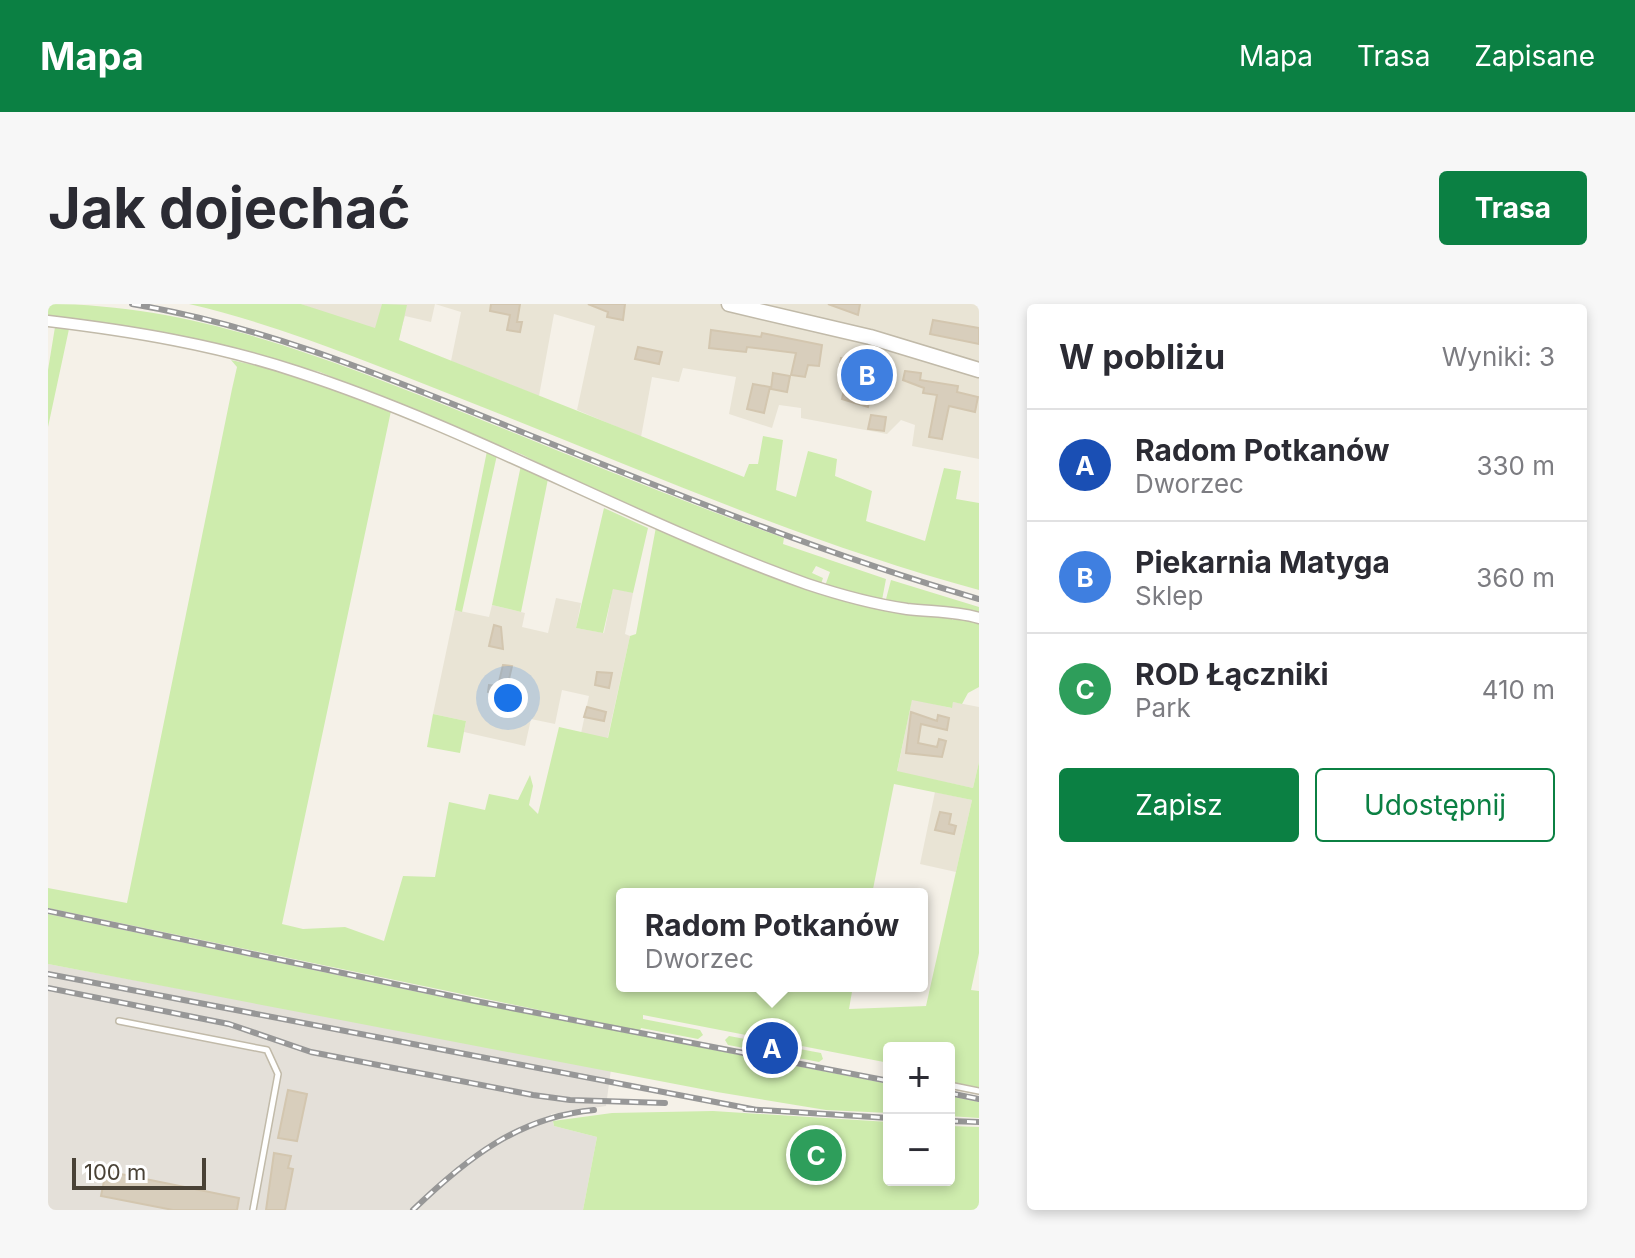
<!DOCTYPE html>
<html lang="pl">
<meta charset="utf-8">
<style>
body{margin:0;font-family:Inter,sans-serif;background:#f7f7f7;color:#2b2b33}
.controls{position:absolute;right:24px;bottom:24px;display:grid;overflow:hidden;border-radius:8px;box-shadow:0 4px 12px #0003}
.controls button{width:72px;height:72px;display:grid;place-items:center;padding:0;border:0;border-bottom:2px solid #e1e1e2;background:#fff;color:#2b2b33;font:40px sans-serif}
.scale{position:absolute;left:24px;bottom:20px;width:134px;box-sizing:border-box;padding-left:8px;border:4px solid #494236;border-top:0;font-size:22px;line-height:28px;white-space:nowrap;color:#494236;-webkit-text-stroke:6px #fff;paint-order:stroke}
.you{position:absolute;left:460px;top:394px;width:28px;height:28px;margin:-20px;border:6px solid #fff;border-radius:50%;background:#1a73e8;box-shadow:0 0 0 12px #1a73e833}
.badge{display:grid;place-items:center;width:52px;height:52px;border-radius:50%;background:#0b8043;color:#fff;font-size:26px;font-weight:700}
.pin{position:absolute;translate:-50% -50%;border:4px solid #fff;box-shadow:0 2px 8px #0006}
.popup{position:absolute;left:568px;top:584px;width:312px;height:104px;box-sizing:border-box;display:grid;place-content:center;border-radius:8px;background:#fff;filter:drop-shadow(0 2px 6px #0005);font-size:26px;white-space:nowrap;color:#7c7c81}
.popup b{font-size:30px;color:#2b2b33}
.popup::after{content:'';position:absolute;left:50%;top:100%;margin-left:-16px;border:16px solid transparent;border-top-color:#fff}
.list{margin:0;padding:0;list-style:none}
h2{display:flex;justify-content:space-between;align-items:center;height:104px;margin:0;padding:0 32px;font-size:34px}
h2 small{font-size:26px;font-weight:400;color:#7c7c81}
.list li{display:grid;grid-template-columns:52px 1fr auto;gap:24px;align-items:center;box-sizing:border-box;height:112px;padding:0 32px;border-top:2px solid #e1e1e2}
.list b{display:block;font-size:30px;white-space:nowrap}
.list p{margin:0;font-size:26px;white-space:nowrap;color:#7c7c81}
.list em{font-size:26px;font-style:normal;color:#7c7c81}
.actions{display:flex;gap:16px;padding:24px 32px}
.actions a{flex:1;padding:18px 0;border:2px solid #0b8043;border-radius:8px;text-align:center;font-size:28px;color:#0b8043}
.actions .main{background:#0b8043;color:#fff}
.map{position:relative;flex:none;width:931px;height:906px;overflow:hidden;border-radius:8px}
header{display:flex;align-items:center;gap:48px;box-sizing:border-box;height:112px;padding:0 40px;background:#0b8043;color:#fff}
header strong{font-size:38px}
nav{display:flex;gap:44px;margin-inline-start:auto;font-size:28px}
.intro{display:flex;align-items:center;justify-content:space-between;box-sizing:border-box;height:192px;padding:0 48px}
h1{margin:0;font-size:56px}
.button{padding:20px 36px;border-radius:8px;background:#0b8043;color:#fff;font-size:28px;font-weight:700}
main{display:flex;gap:48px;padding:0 48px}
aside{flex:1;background:#fff;border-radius:8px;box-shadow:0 4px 12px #0003}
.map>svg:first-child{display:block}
.residential{fill:#e9e4d5}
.industrial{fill:#e4e0d9}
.green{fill:#ceecad;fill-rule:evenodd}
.building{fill:#d8cebc;stroke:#d3c6af;stroke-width:2}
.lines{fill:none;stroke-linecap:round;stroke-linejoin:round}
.service-casing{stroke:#c1baa9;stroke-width:8}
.minor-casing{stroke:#c1baa9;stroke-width:13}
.tertiary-casing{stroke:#c1baa9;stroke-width:17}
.service{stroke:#fff;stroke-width:5}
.minor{stroke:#fff;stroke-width:10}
.tertiary{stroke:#fff;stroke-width:14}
.rail-casing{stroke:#979797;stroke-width:6}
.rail{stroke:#fff;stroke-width:3;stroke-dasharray:9;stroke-linecap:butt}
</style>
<header>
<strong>Mapa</strong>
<nav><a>Mapa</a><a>Trasa</a><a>Zapisane</a></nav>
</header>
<div class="intro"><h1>Jak dojechać</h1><a class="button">Trasa</a></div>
<main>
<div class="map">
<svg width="931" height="906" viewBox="0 0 931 906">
<rect width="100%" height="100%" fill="#f5f1e8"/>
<path class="residential" d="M253,0H931V155L864,142L867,121L853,116L839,130L753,114V104L731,101L724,124L681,110L688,73L635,64L631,78L604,73L593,133L529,106L547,22L506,10L491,92L403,57L413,8L387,0L383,18L357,12L350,36Z
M565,284L585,289L577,330L582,332L541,519L515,513L541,392L514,386L507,420L483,415L477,442L416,428L418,417L385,410L407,306L441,313L444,301L473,308L477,309L474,323L500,329L508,294L533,299L528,324L556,329Z
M864,395L903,404L905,398L931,403V458L925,484L849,468Z
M887,488L924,496L908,568L872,560Z"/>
<path class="industrial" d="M0,660L563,765L558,802L503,810L506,822L549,833L535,906H0Z"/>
<path class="green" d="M0,0C146,0 281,55 414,108C521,151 627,195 736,234L735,240L838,275L834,296L777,282L782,268L768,262L764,269L775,274L773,280L640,229L536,183L475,151L272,68L112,28L0,13Z
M141,0H253L327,24L334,0L359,1L351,36L696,173L701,160H710L715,132L735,136L728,186L748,193L760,147L789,155L787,172L824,187L818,217L877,237L896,164L913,167L908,195L931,199V286C750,237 578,159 404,91C317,57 231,21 141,0Z
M7,23L21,25L0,123V66Z
M183,56L252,71L343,107L234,620L255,625L297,623L336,637L355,572L387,573L401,498L437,506L441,490L470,496L482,471L485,482L481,501L490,510L511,423L560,434L582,332L588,330L608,223L758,284L905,311L904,316L910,313L931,318V383L920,389L914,400L905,398L904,404L864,396L849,467L925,484L931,458V649L923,686L931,687V785L901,780V744H841V759L595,711V715L652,726L655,731L650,735L593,724L592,727L0,604V584L79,599L184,85L189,63ZM846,480L924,496L878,702L801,705L805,682H574V590H824Z
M439,147L449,151L414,308L407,306Z
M473,161L500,175L473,308L444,301Z
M556,204L600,224L585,289L565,285L555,329L528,324Z
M843,276L931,303V310L837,299Z
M385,410L418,417L412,449L379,443Z
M0,610L379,690L841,780V809L778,806L669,788L0,660Z
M681,732L773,749L775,755L771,758L680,741L677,736Z
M901,792L931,798V814L901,812Z
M665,807L841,818V876H901V822L931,823V906H535L549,833L506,822L505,817L564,809Z"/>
<path class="building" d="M443,0H472L469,18H474L472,28L459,26L462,11L442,7Z
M540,0H577L575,16L559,13L560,8Z
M780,0H812L810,11Z
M885,16L931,24V40L882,30Z
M663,26L713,33L714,29L774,41L771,62L760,61L757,73L743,71L748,49L699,43L698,48L661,44Z
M590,43L614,48L611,60L587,55Z
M793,54L829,58L820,103L794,95L800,66L791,65Z
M857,67L873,69L872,76L910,82L909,88L930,93L927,108L901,102L894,135L881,133L889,91L875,89L876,84L855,76Z
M725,69L742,72L739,88L723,85Z
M705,80L722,83L716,109L699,105Z
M823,111L838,113L836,127L820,125Z
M446,321L453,323L455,345L441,342Z
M455,361L464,362L457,392L440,388L441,381L450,382Z
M549,368L564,369L561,384L547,381Z
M539,403L558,408L556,417L536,413Z
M863,408L889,417L890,411L901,414L899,426L873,420L870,439L889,443L891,435L898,437L894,453L858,449Z
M892,508L903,510L901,520L908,522L906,530L887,526Z
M240,786L259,790L249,837L230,834Z
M226,849L243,852L240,864L245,865L237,906H218Z
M58,867L191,894L189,906H125L53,892Z"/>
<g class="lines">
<g class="service-casing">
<path id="service" d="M71,717L219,746L230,770L205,906
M901,781L931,787"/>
</g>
<g class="minor-casing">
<path id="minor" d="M0,17C84,27 169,41 250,68C425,125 585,218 759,280C792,291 825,300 859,305C884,308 907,307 931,314"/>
</g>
<g class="tertiary-casing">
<path id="tertiary" d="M681,0L822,33L931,66"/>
</g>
<use href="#service" class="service"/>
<use href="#minor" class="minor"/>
<use href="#tertiary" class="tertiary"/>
<g class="rail-casing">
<path id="rail" d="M84,0C217,22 340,74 464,124C618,186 771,249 931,295
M0,607L427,697L841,777
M0,670L709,806
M0,684L181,720L263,748L485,791L522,796L617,799
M901,789L931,795
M697,805L841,814
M901,817L931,818
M365,906C418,855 470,813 546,806"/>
</g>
<use href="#rail" class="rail"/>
</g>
</svg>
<div class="controls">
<button>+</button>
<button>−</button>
</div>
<div class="scale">100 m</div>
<div class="you"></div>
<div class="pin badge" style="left:724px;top:744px;background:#1a4fb4">A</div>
<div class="popup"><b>Radom Potkanów</b>Dworzec</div>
<div class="pin badge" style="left:819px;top:71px;background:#3f7fe0">B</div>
<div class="pin badge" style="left:768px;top:851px;background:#2e9e5b">C</div>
</div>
<aside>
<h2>W pobliżu<small>Wyniki: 3</small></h2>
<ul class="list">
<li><span class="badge" style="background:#1a4fb4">A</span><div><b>Radom Potkanów</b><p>Dworzec</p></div><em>330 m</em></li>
<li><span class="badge" style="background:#3f7fe0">B</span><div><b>Piekarnia Matyga</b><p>Sklep</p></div><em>360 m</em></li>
<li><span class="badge" style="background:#2e9e5b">C</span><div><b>ROD Łączniki</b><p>Park</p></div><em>410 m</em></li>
</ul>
<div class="actions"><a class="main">Zapisz</a><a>Udostępnij</a></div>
</aside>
</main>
